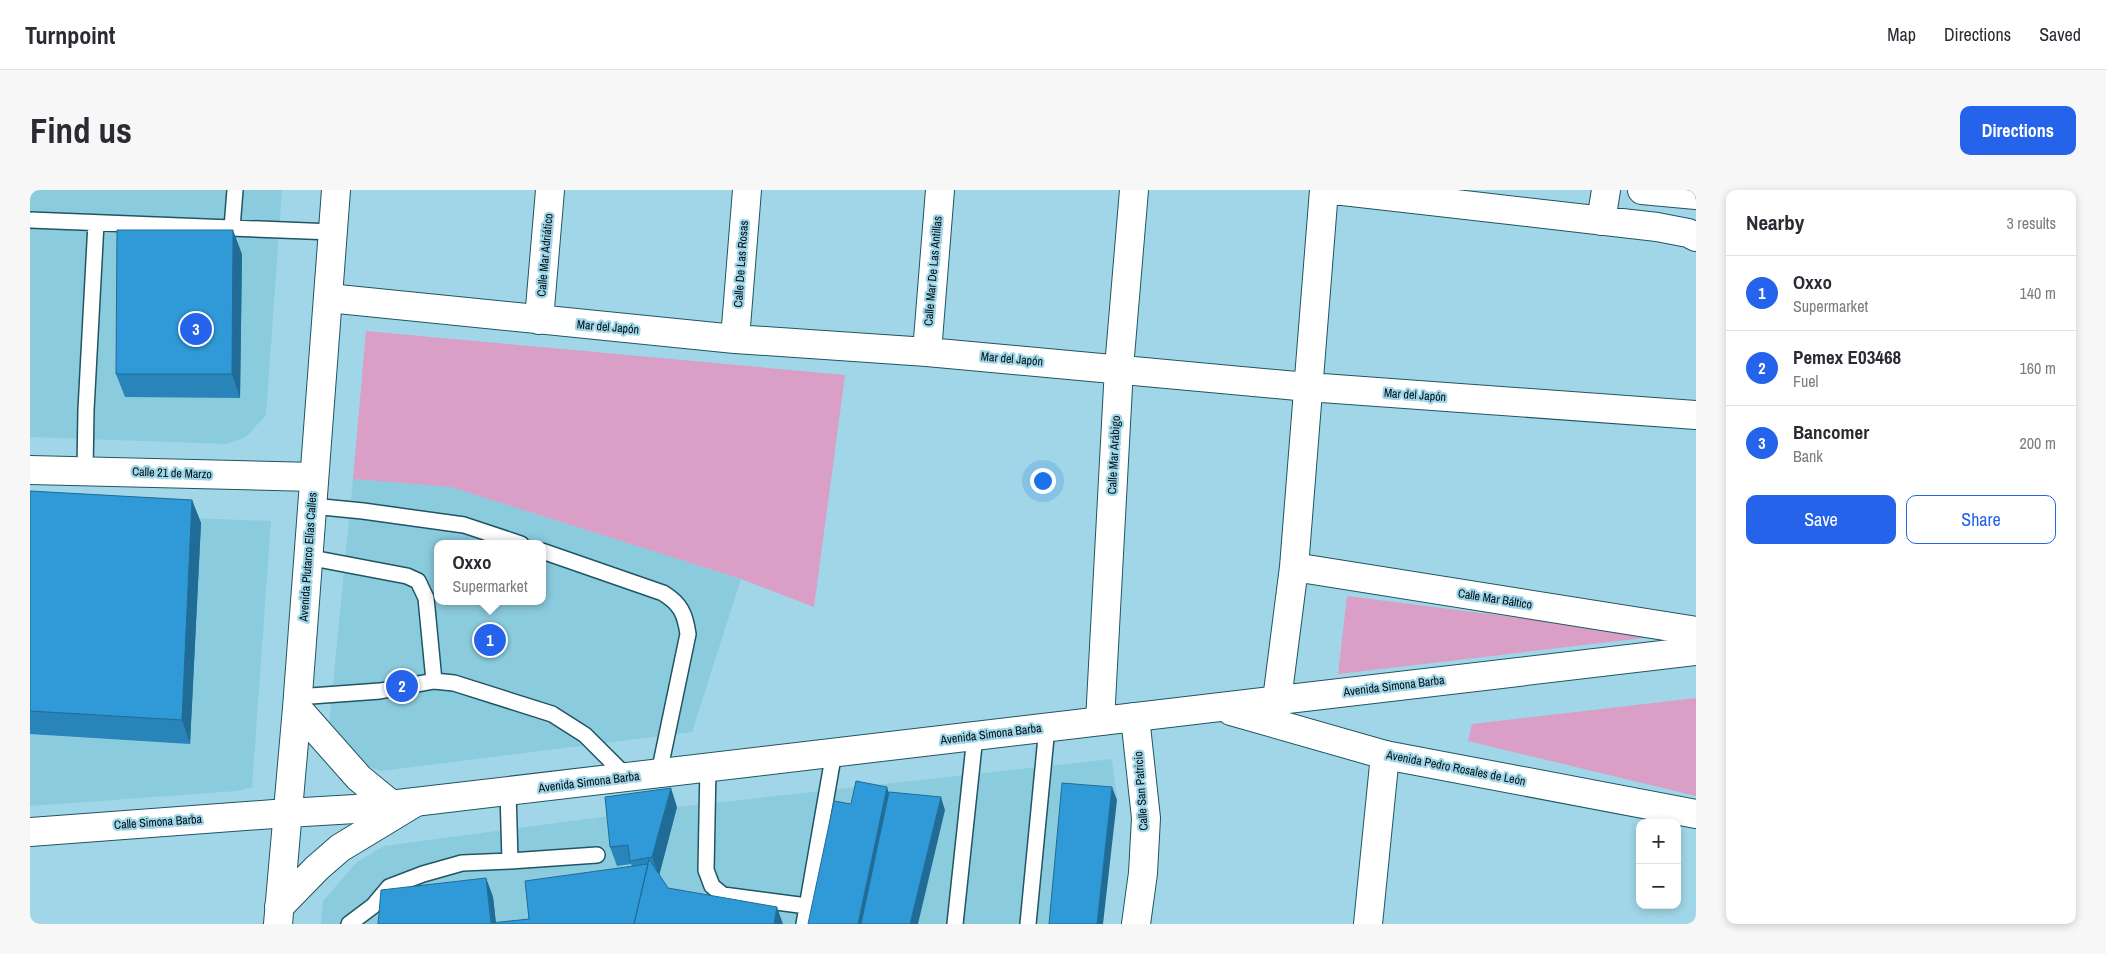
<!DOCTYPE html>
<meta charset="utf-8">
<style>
body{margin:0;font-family:"Archivo Narrow",sans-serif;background:#f7f7f7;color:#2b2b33}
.controls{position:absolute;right:15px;bottom:15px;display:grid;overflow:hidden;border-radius:10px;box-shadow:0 2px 8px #0003}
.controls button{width:45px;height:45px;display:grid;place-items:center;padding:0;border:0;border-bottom:1px solid #e1e1e2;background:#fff;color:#2b2b33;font:25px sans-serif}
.you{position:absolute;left:1012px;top:290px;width:18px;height:18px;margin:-12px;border:4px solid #fff;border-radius:50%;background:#1a73e8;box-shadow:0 0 0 8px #1a73e833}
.badge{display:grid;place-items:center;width:32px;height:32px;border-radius:50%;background:#2563eb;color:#fff;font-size:16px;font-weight:700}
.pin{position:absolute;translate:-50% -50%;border:2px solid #fff;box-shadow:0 1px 5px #0006}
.popup{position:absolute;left:404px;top:350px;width:112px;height:65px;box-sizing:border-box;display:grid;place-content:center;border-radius:10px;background:#fff;filter:drop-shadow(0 1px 4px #0005);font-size:16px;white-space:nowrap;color:#7c7c81}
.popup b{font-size:19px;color:#2b2b33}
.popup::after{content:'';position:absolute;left:50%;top:100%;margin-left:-10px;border:10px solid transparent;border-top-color:#fff}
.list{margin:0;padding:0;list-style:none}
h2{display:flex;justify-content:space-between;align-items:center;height:65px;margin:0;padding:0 20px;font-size:21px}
h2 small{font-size:16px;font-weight:400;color:#7c7c81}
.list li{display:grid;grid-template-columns:32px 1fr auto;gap:15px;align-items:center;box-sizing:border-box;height:75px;padding:0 20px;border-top:1px solid #e1e1e2}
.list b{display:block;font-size:19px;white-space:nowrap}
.list p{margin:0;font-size:16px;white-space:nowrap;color:#7c7c81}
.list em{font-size:16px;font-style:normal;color:#7c7c81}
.actions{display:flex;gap:10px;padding:15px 20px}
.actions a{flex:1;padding:11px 0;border:1px solid #2563eb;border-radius:10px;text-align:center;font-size:18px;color:#2563eb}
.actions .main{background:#2563eb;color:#fff}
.map{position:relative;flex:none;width:1666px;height:734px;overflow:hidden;border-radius:10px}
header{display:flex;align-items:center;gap:30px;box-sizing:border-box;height:70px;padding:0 25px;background:#fff;border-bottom:1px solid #e1e1e2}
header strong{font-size:24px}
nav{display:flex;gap:28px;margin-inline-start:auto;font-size:18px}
.intro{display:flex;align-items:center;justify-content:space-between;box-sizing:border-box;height:120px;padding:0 30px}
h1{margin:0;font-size:35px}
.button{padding:12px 22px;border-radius:10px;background:#2563eb;color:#fff;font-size:18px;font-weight:700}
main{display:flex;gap:30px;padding:0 30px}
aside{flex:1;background:#fff;border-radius:10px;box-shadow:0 2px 8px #0003}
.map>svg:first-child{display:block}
.built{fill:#8bcbde;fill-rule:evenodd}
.green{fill:#d99fc6}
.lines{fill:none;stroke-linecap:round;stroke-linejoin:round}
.service-casing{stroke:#205563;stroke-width:18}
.minor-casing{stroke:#205563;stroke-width:30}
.tertiary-casing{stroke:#205563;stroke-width:30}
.secondary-casing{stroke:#205563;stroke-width:30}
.primary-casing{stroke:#205563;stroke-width:30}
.service{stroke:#fff;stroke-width:15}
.minor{stroke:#fff;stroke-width:28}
.tertiary{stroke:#fff;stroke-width:28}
.secondary{stroke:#fff;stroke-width:28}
.primary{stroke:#fff;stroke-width:28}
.wall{fill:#2884b9}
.shaded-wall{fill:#216c96}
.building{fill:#2f9ad7;stroke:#216c96}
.labels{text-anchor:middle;stroke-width:4.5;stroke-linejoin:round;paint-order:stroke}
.street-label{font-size:12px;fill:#000e14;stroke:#a0d6e7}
</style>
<header>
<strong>Turnpoint</strong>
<nav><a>Map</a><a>Directions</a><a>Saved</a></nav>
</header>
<div class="intro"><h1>Find us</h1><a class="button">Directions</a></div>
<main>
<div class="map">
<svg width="1666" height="734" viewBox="0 0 1666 734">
<rect width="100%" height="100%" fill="#a0d6e7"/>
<path class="built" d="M0,0H252L236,225L216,247L197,254L0,247Z
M323,289L421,297L711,389L662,542L351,581L337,576L299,535ZM408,354H512V411H408Z
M0,322L241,331L222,597L207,601L0,616Z
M1082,569L1087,610L1073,734H291L293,711L327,672L354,656L647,617Z"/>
<path class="green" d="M336,141L815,185L784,417L711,389L421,297L323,289Z
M1317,406L1631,446L1308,484Z
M1666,508V606L1438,551L1442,534Z"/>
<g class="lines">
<g class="service-casing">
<path id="service" d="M0,30L303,42
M202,38L205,0
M55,281L56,220L66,33
M282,316L333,321L434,335L491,354
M512,361L633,403C651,414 655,424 658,444L629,583
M277,367L377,386L388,391L396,408L404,491L424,493L522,524L555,545L597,587
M267,507L350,501L404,491
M678,577L676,680L682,696L693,705L777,716
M480,671L567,665
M319,734L343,716L359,697L393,684L432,673L480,671L478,601
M774,734L804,562
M925,734L945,546
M998,734L1017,537"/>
</g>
<g class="minor-casing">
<path id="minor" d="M1304,0L1627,37L1658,43L1666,47
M1612,0L1666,5
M1571,31L1576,0
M298,108L705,149L897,162L1278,197L1666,225
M509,130L520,0
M705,149L717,0
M897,162L910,0
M1264,377L1666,441
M1247,510L1264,377L1294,0
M1105,527L1116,628L1113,683L1106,734
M1070,531L1089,178L1104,0
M1338,734L1355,565"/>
</g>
<g class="tertiary-casing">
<path id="tertiary" d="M0,280L284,287
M0,642L257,623"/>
</g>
<g class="secondary-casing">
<path id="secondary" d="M1201,521L1355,565L1666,624
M257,623L325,619L1666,461"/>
</g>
<g class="primary-casing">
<path id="primary" d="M267,518L329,588L362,615
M249,717L287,678L310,658L386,612
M248,734L267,518L306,0"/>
</g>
<use href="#service" class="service"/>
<use href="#minor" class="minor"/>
<use href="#tertiary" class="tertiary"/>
<use href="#secondary" class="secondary"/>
<use href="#primary" class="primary"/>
</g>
<path class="wall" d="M212,64L210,208L95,207L86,184Z
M0,301L162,310L171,333L160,554L0,544Z
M647,617L629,685L638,698L744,734H348L456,688L463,707L466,733L499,729L602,676L601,674L587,676L580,657Z"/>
<path class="shaded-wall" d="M203,40L212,64L210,208L202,184Z
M162,310L171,333L160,554L152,530Z
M857,597L863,616L839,734H828Z
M1082,597L1087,610L1073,734H1067Z
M641,598L647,617L629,686L622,667Z
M911,607L915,620L888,734H880Z
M456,688L463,707L466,734H462Z
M747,717L753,734H744Z"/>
<path class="building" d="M87,40H203L202,184H86Z
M0,301L162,310L152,530L0,521Z
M826,591L857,597L828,734H778L804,611L821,614Z
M1032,593L1082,597L1067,734H1019Z
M641,598L622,667L600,671L598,655L580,657L575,607Z
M859,602L911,607L880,734H831Z
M619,669L638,698L747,717L744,734H604Z
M618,674L604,734H348L351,700L456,688L461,733L499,729L495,691Z"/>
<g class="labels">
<g class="street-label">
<text transform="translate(515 65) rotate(-85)" y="4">Calle Mar Adriático</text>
<text transform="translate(711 74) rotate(-86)" y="4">Calle De Las Rosas</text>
<text transform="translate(903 81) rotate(-85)" y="4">Calle Mar De Las Antillas</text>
<text transform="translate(578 137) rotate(5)" y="4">Mar del Japón</text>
<text transform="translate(982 169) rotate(5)" y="4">Mar del Japón</text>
<text transform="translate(1385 205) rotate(4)" y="4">Mar del Japón</text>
<text transform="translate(1084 265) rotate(-87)" y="4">Calle Mar Arábigo</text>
<text transform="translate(142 283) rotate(2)" y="4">Calle 21 de Marzo</text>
<text transform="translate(278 367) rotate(-86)" y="4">Avenida Plutarco Elías Calles</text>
<text transform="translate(1465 409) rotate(9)" y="4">Calle Mar Báltico</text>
<text transform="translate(1364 496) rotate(-7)" y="4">Avenida Simona Barba</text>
<text transform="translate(961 544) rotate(-7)" y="4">Avenida Simona Barba</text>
<text transform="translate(1426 578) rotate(11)" y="4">Avenida Pedro Rosales de León</text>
<text transform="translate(559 592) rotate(-7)" y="4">Avenida Simona Barba</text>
<text transform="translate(1111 601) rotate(-94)" y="4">Calle San Patricio</text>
<text transform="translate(128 632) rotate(-4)" y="4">Calle Simona Barba</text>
</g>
</g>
</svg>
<div class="controls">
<button>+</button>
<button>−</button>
</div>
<div class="you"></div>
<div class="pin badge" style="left:460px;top:450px">1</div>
<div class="popup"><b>Oxxo</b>Supermarket</div>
<div class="pin badge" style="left:372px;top:496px">2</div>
<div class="pin badge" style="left:166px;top:139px">3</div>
</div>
<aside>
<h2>Nearby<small>3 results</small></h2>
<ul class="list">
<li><span class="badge">1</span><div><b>Oxxo</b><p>Supermarket</p></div><em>140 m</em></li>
<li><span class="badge">2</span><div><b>Pemex E03468</b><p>Fuel</p></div><em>160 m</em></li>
<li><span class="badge">3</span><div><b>Bancomer</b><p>Bank</p></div><em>200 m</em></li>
</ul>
<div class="actions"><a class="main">Save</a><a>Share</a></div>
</aside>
</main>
